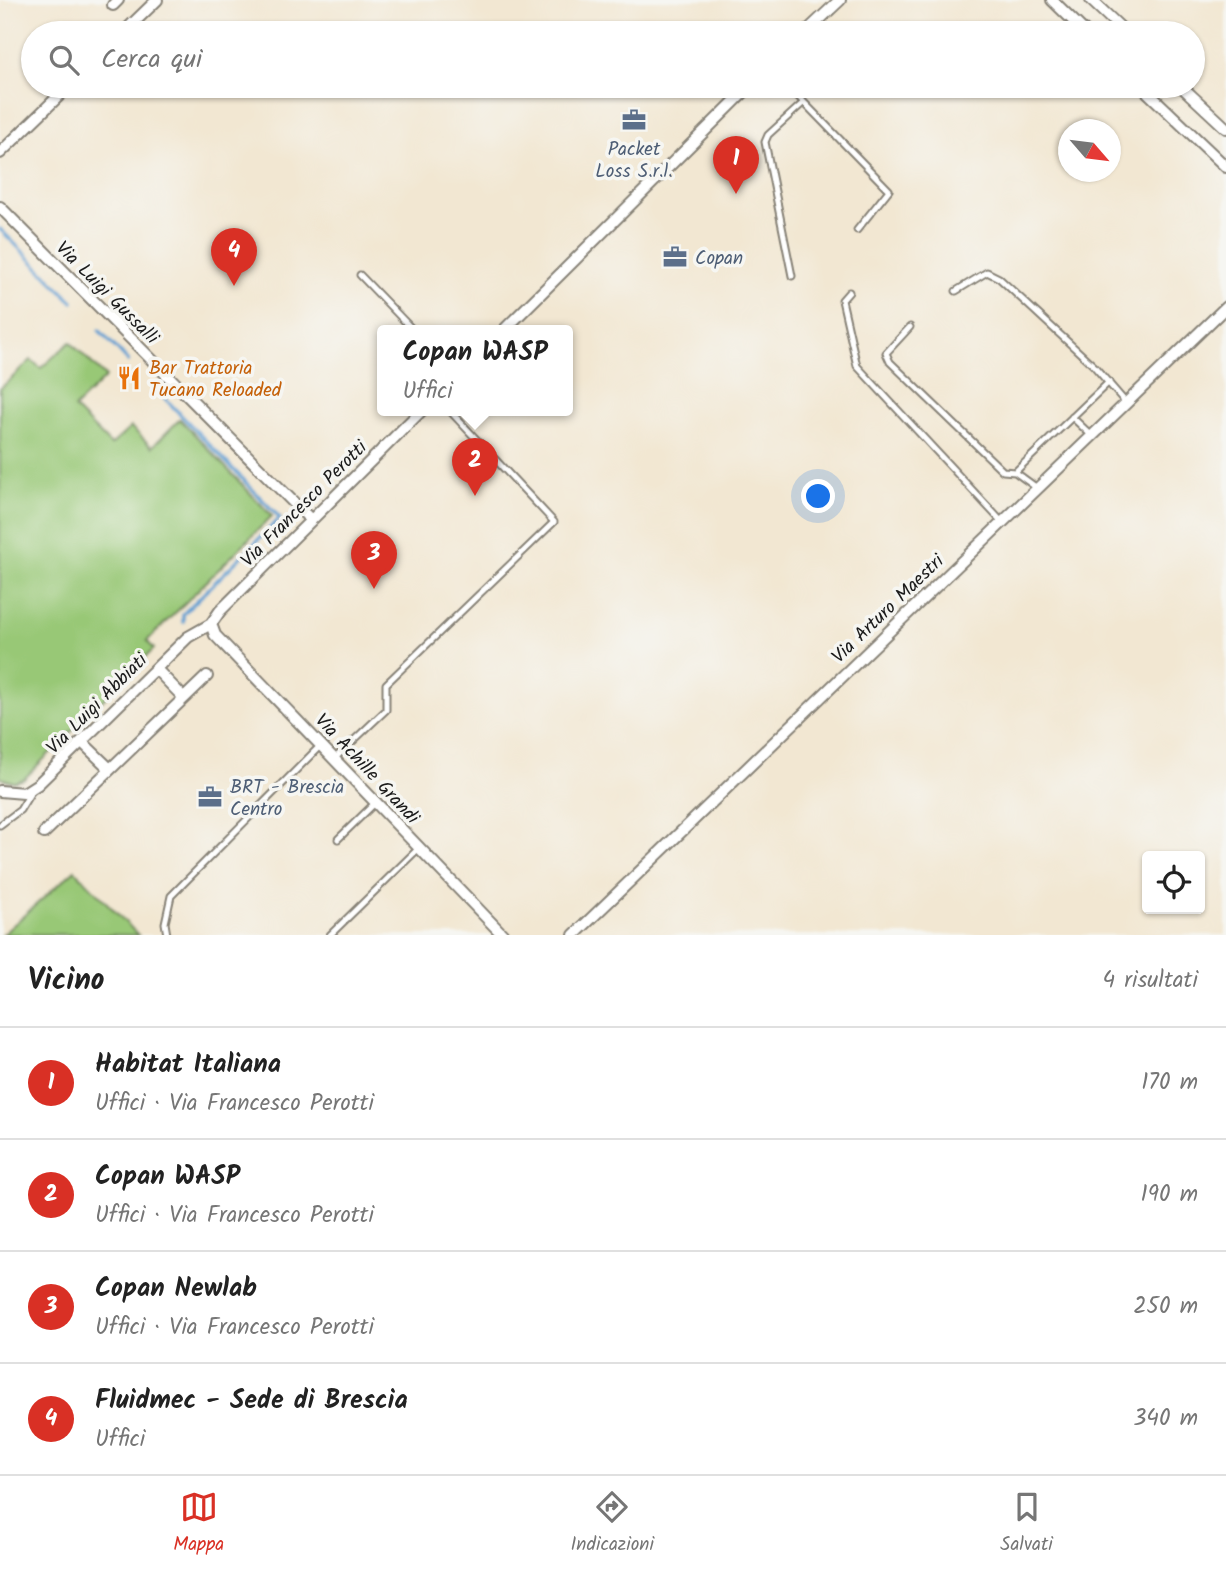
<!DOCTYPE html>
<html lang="it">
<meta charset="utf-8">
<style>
body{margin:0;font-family:Kalam,sans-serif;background:#f2f2f2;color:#222}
.controls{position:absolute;right:21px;bottom:21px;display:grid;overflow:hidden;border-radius:7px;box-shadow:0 2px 5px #0004}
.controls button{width:63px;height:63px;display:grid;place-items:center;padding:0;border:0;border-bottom:2px solid #e0e0e0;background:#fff;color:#222;font:35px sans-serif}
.compass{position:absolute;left:1058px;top:119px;width:63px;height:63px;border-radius:50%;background:#fff;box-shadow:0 2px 5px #0004;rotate:118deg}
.you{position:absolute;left:819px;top:497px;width:24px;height:24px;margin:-18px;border:5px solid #fff;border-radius:50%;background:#1a73e8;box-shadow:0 0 0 10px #1a73e833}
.badge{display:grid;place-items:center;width:46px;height:46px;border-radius:50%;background:#d93025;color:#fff;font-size:23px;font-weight:700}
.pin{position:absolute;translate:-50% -58px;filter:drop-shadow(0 2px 4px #0008)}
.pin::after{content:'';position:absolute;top:37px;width:24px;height:21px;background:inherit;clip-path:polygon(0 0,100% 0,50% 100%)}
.popup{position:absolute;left:377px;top:325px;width:196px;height:91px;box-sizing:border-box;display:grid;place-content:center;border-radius:7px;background:#fff;filter:drop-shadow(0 2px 5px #0005);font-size:23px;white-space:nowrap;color:#767676}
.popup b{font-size:26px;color:#222}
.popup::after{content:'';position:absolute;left:50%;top:100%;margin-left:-14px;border:14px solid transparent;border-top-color:#fff}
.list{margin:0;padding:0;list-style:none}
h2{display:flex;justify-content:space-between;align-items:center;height:91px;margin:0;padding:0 28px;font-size:30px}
h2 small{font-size:23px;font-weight:400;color:#767676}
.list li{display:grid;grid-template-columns:46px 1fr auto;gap:21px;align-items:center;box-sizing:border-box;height:112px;padding:0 28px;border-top:2px solid #e0e0e0}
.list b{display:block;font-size:26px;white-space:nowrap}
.list p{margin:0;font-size:23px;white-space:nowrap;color:#767676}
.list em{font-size:23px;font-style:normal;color:#767676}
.icon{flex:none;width:38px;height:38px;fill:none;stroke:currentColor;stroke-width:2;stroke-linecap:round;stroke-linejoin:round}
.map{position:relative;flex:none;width:1226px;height:935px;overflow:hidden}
.search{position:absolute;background:#fff;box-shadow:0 2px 5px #0004;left:21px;right:21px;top:21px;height:77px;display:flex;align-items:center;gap:18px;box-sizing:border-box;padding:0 24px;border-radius:38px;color:#767676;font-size:26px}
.sheet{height:539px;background:#fff}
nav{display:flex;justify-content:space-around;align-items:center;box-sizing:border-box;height:98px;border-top:2px solid #e0e0e0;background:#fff;font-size:19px;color:#767676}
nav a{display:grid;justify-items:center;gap:4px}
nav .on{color:#d93025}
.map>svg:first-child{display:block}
.green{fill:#98c876;stroke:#5a7249;stroke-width:2}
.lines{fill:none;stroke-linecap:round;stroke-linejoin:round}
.stream{stroke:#609fd2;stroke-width:3.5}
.lane-casing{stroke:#878277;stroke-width:9}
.street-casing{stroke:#878277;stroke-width:14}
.lane{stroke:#fff;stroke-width:5}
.street{stroke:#fff;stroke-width:10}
.labels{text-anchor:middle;stroke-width:7;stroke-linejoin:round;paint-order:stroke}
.service-label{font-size:19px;fill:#4e5e75;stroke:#f6f6f2;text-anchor:start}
.street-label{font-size:19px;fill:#1c1c1c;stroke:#f6f6f2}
.food-label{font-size:19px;fill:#c56008;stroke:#f6f6f2;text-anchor:start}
</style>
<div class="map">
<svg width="1226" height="935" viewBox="0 0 1226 935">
<rect width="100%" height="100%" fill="#f6f6f2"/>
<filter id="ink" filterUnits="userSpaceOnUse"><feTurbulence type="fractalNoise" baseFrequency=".0143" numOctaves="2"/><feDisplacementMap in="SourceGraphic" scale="14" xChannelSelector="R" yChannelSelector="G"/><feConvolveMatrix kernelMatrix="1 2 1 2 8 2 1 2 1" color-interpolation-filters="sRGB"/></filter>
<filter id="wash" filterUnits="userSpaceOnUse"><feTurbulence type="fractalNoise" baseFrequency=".00686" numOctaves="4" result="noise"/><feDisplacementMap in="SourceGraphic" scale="28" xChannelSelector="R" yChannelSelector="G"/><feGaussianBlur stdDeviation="1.57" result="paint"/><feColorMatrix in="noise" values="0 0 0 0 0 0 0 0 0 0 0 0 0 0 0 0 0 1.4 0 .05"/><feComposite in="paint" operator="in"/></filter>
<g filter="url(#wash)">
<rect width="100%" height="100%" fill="#f2e7d2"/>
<path class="green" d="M70,342L106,377L74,408L111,445L131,427L152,447L180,419L272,516L147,641L154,649L24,779L14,782L0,778V389L31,360L41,368Z
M75,870L138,935L3,934Z"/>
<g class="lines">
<path class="stream" d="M0,229L73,302
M99,330L128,361
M153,386L280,518L183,614V622"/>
</g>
</g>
<g filter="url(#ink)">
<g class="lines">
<g class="lane-casing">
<path id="lane" d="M788,86L889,190L857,230
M360,275L413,330
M792,276L765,142L768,135L803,103
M956,291L987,272L999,278L1094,366L1126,403
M849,292L842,300L857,366L1002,522
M910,327L886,353L890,362L1003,471L1015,472L1037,488
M1072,417L1092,436
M1015,472L1109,382
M334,759L386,710V684L554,522L449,410
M0,825L20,810L31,792
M338,839L375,803
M167,935L165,923L171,896L322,744
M330,935L419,848"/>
</g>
<g class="street-casing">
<path id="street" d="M1052,0L1086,33
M1091,0L1126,33
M113,5L118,0
M123,33L157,0
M805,33L840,0
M1141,86L1226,167
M1181,86L1226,128
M0,153L69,86
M0,207L310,519
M504,330L750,86
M211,624L215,635L503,935
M156,669L184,698
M82,742L110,769
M0,791L24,793L38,784L188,637L211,624L220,611L422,410
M44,833L207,676
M574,935L1226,307"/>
</g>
<use href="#lane" class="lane"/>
<use href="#street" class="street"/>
</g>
</g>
<defs>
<g id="office-bare" transform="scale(1.89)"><path d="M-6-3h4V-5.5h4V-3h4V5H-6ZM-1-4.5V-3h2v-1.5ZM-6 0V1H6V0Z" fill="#5c6f8a" stroke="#f6f6f2" stroke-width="2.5" paint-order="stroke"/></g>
<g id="restaurant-bare" transform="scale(1.89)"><path d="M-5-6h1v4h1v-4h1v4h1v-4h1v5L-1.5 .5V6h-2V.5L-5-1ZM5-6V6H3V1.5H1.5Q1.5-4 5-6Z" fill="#e8710a" stroke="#f6f6f2" stroke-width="2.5" paint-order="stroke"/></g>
</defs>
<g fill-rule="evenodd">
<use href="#office-bare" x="634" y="120"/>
<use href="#office-bare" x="675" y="257"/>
<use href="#restaurant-bare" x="129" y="378"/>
<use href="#office-bare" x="210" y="797"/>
</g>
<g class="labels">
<g class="service-label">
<text x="634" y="155" text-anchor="middle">Packet<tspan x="634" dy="22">Loss S.r.l.</tspan></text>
<text x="695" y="264">Copan</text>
<text x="230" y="793">BRT - Brescia<tspan x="230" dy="22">Centro</tspan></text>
</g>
<g class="street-label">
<text transform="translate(108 292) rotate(45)" y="7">Via Luigi Gussalli</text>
<text transform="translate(303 503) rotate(-45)" y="7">Via Francesco Perotti</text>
<text transform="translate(887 608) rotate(-44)" y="7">Via Arturo Maestri</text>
<text transform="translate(96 703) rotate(-45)" y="7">Via Luigi Abbiati</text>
<text transform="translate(368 768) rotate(47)" y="7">Via Achille Grandi</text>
</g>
<g class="food-label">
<text x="149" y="374">Bar Trattoria<tspan x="149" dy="22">Tucano Reloaded</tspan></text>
</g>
</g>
</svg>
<div class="controls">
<button><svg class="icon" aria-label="locate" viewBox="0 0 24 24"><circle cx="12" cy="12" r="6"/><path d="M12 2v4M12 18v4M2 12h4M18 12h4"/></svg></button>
</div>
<svg class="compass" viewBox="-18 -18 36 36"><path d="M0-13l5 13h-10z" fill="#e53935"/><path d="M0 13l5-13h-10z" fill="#767676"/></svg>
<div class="you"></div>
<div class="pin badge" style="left:736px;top:194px">1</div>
<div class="pin badge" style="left:475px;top:496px">2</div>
<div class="popup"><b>Copan WASP</b>Uffici</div>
<div class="pin badge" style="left:374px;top:589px">3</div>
<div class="pin badge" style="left:234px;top:286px">4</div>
<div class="search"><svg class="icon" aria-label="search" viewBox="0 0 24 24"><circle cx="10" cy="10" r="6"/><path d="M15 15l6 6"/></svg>Cerca qui</div>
</div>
<section class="sheet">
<h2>Vicino<small>4 risultati</small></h2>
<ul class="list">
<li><span class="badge">1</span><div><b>Habitat Italiana</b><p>Uffici · Via Francesco Perotti</p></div><em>170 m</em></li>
<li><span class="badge">2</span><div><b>Copan WASP</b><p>Uffici · Via Francesco Perotti</p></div><em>190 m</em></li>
<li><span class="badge">3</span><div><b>Copan Newlab</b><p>Uffici · Via Francesco Perotti</p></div><em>250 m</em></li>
<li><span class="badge">4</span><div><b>Fluidmec - Sede di Brescia</b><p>Uffici</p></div><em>340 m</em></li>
</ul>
</section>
<nav>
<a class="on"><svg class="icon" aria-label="map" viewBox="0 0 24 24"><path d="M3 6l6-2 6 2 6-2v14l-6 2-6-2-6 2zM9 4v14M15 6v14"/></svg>Mappa</a>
<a><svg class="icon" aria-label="directions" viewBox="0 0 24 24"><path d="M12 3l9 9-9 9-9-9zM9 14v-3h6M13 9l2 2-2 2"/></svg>Indicazioni</a>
<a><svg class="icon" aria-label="saved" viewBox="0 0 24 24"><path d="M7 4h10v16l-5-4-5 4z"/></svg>Salvati</a>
</nav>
